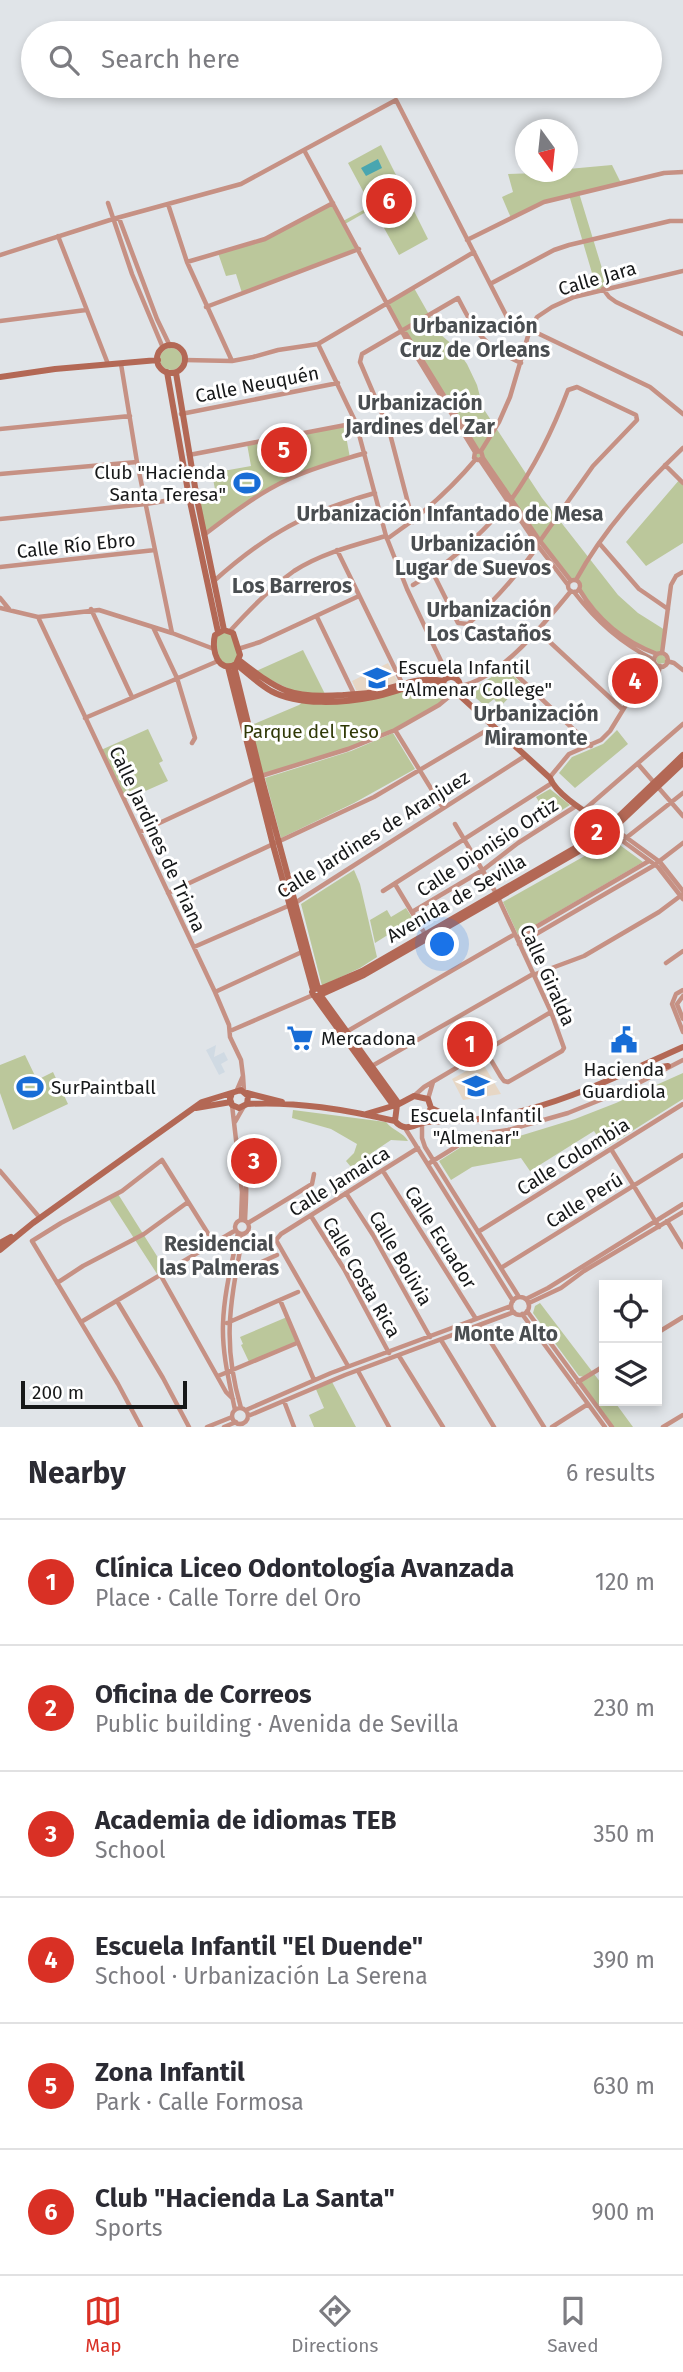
<!DOCTYPE html>
<meta charset="utf-8">
<style>
body{margin:0;font-family:"Fira Sans",sans-serif;background:#f7f7f7;color:#2b2b33}
.controls{position:absolute;right:21px;bottom:21px;display:grid;overflow:hidden;border-radius:0px;box-shadow:0 4px 10px #0003}
.controls button{width:63px;height:63px;display:grid;place-items:center;padding:0;border:0;border-bottom:2px solid #e1e1e2;background:#fff;color:#2b2b33;font:35px sans-serif}
.compass{position:absolute;left:515px;top:119px;width:63px;height:63px;border-radius:50%;background:#fff;box-shadow:0 4px 10px #0003;rotate:165deg}
.scale{position:absolute;left:21px;bottom:18px;width:166px;box-sizing:border-box;padding-left:7px;border:4px solid #161819;border-top:0;font-size:19px;line-height:24px;white-space:nowrap;color:#161819;-webkit-text-stroke:5px #fff;paint-order:stroke}
.you{position:absolute;left:443px;top:945px;width:24px;height:24px;margin:-18px;border:5px solid #fff;border-radius:50%;background:#1a73e8;box-shadow:0 0 0 10px #1a73e833}
.badge{display:grid;place-items:center;width:46px;height:46px;border-radius:50%;background:#d93025;color:#fff;font-size:23px;font-weight:700}
.pin{position:absolute;translate:-50% -50%;border:4px solid #fff;box-shadow:0 2px 7px #0006}
.list{margin:0;padding:0;list-style:none}
h2{display:flex;justify-content:space-between;align-items:center;height:91px;margin:0;padding:0 28px;font-size:30px}
h2 small{font-size:23px;font-weight:400;color:#7c7c81}
.list li{display:grid;grid-template-columns:46px 1fr auto;gap:21px;align-items:center;box-sizing:border-box;height:126px;padding:0 28px;border-top:2px solid #e1e1e2}
.list b{display:block;font-size:26px;white-space:nowrap}
.list p{margin:0;font-size:23px;white-space:nowrap;color:#7c7c81}
.list em{font-size:23px;font-style:normal;color:#7c7c81}
.icon{flex:none;width:38px;height:38px;fill:none;stroke:currentColor;stroke-width:2;stroke-linecap:round;stroke-linejoin:round}
.map{position:relative;flex:none;width:683px;height:1427px;overflow:hidden}
.search{position:absolute;background:#fff;box-shadow:0 4px 10px #0003;left:21px;right:21px;top:21px;height:77px;display:flex;align-items:center;gap:18px;box-sizing:border-box;padding:0 24px;border-radius:38px;color:#7c7c81;font-size:26px}
.sheet{height:847px;background:#fff}
nav{display:flex;justify-content:space-around;align-items:center;box-sizing:border-box;height:98px;border-top:2px solid #e1e1e2;background:#fff;font-size:19px;color:#7c7c81}
nav a{display:grid;justify-items:center;gap:4px}
nav .on{color:#d93025}
.map>svg:first-child{display:block}
.built{fill:#d0dae3}
.education{fill:#e7d7c5}
.green{fill:#bbc79b}
.water{fill:#49a6b0}
.lines{fill:none;stroke-linecap:round;stroke-linejoin:round}
.street{stroke:#c69184;stroke-width:4.5}
.secondary{stroke:#b36855;stroke-width:6}
.labels{text-anchor:middle;stroke-width:6;stroke-linejoin:round;paint-order:stroke}
.street-label{font-size:19px;fill:#161819;stroke:#fff}
.poi-label{font-size:19px;fill:#161819;stroke:#fff;text-anchor:start}
.park-label{font-size:19px;fill:#303907;stroke:#fff}
.neighbourhood-label{font-size:21px;font-weight:bold;fill:#4a4e51;stroke:#fff}
</style>
<div class="map">
<svg width="683" height="1427" viewBox="0 0 683 1427">
<rect width="100%" height="100%" fill="#e0e4e8"/>
<path class="built" d="M216,1045L214,1057L224,1052L228,1060L221,1064L225,1072L219,1075L206,1050Z"/>
<path class="education" d="M643,660L650,663L655,670L654,676L635,689L623,703L612,693Z
M388,663L398,682L378,689L357,692L352,681Z
M482,1062L501,1094L463,1100L452,1079Z"/>
<path class="green" d="M381,145L428,239L399,255L373,208L345,224L359,249L242,293L236,274L226,276L218,253L265,239L333,203L343,221L371,206L348,163Z
M612,165L621,183L579,193L608,288L597,290L569,195L544,202L511,218L502,197L513,192L508,174L568,172V169Z
M414,288L440,334L455,347L467,364L477,385L483,408L542,498L618,595L638,613L665,630L661,654L666,658L665,663L658,664L656,659L658,655L613,630L579,589V582L571,581L482,457L476,458L410,337L403,331L388,304Z
M160 359a11 11 0 1 1 22 0a11 11 0 1 1-22 0Z
M344,425L350,458L311,470L263,493L204,535L197,499L216,495L212,473L251,466L247,444Z
M680,479L683,484V543L646,566L626,542Z
M230,631L240,655L236,664H220L215,635Z
M303,650L326,696H304L254,672Z
M505,668L522,684L500,707L494,699L485,706L469,692Z
M415,685L442,686L445,692L451,695L417,719L371,740L261,776L249,726L299,705L304,701L373,697Z
M148,729L163,761L159,763L168,781L125,800L101,750Z
M617,730L628,744L575,788L559,773L572,757L603,744Z
M393,733L415,769L354,803L281,838L265,778L351,751Z
M550,789L570,805L549,818L536,797Z
M613,840L643,862L518,935L503,902Z
M354,870L360,884L377,957L360,968L322,986L301,904Z
M406,908L413,919L375,943L370,920L387,910L391,917Z
M25,1055L37,1080L53,1072L68,1104L13,1130L0,1093V1065Z
M683,1073V1099L605,1148L594,1131L530,1171L521,1158L472,1167L451,1180L439,1161L469,1142L513,1138L575,1119L616,1103Z
M293,1110L386,1122C393,1131 403,1132 408,1141L391,1140L351,1167L346,1161L354,1153L357,1144L331,1129L292,1118Z
M118,1194L167,1272L159,1277L108,1198Z
M540,1303L604,1387V1401H614L633,1427H612L578,1382L585,1377L579,1376L533,1313L535,1306Z
M287,1317L298,1343L250,1364L241,1345L243,1344L240,1337Z
M331,1380L356,1427H314L309,1415L324,1408L315,1387Z"/>
<path class="water" d="M378,159L382,168L366,176L361,168Z"/>
<g class="lines">
<path class="street" d="M304,150L406,339L475,452L474,458L478,460L483,458L481,451L475,452
M108,203L132,274L163,348
M168,204L187,262L232,361
M119,218L157,319L170,346
M58,236L108,364
M467,240L544,202L664,173L683,172
M0,255L113,219L241,184L396,100L508,319L650,387L683,414
M187,262L265,239L333,203
M490,284L554,250L569,245L670,221H683
M603,289L609,297L616,302L683,334
M206,307L359,249
M0,321L86,310
M406,334L478,451
M318,344L356,423L386,536L407,589L449,678
M185,360L232,361L253,357L278,350L318,344L474,252
M121,364L137,462L172,633
M181,414L338,383
M0,429L130,416
M481,451L499,422L510,397L528,336L537,317L552,307L574,297L683,271
M189,455L356,423
M483,458L540,541L571,581
M480,460L538,546L568,585
M665,465L683,483
M0,474L137,462
M511,500C536,465 553,430 568,390L577,387L636,415L637,420L593,466L540,541
M0,519L146,504L189,497
M413,522L389,430L360,362L362,354L458,298C477,335 483,345 521,363
M204,535C230,515 257,494 287,480C311,468 339,461 365,453
M387,539C421,516 449,491 476,459
M599,543L639,589L668,609
M337,550L402,683
M0,567L155,550
M433,573L458,623L468,624C495,601 517,575 538,546
M576,580C603,530 642,487 683,448
M568 586a6 6 0 1 1 12 0a6 6 0 1 1-12 0Z
M214,581C266,534 307,512 375,493
M413,585C450,563 480,536 508,503
M579,589C597,619 624,642 657,654
M574,592C597,622 621,643 654,660
M0,598L9,609
M0,608L38,617L99,610L172,633L214,649
M91,609L132,697
M38,617L215,992L229,1025L230,1037L241,1060L243,1076
M317,617L354,694
M153,627L177,678L195,738L192,743
M230,631C250,609 270,588 294,571C322,553 355,545 386,536
M538,631L622,709
M238,649L260,642L359,596
M662,653L671,585L676,576L683,572
M654 660a7 7 0 1 1 14 0a7 7 0 1 1-14 0Z
M667,661L674,663L683,670
M504,663L591,746
M460,686C500,680 546,621 571,591
M85,718L218,661
M395,730L443,808
M638,764L683,816
M550,777L569,754L601,740L610,731L629,700L638,691L657,679L660,666
M584,810L683,724
M455,824L496,893L551,1012L564,1048L562,1051L508,1082L504,1081L501,1077L485,1050
M616,830L660,862L683,891
M140,832L261,776L348,749L395,730L439,705L451,695
M613,834L658,867L683,899
M626,838L683,793
M395,884L425,934
M383,891L552,783
M168,893L374,797L494,726
M412,912L483,870L518,843L576,806
M517,938L649,861
M519,944L653,866L683,843
M194,947L295,903L525,756
M666,963L683,951
M533,975L584,956L659,912L683,894
M683,990L676,994L672,1004L683,1032
M215,992L304,951
M683,996L677,1004L683,1019
M230,1031L313,995
M346,1032L515,934
M372,1066L533,974
M237,1090L243,1076L244,1091
M415,1095L424,1087L551,1012
M428,1099L433,1082
M232,1105L242,1192L241,1220
M235,1122L243,1108
M422,1123V1138L425,1147L519,1297
M405,1128L513,1301
M236,1139C250,1163 246,1194 245,1221
M611,1149L659,1227
M428,1164L475,1135L508,1130L568,1113L625,1090L683,1060
M0,1171L40,1218
M383,1171L476,1319
M346,1193L373,1235L430,1337
M311,1216L344,1269L389,1353
M235 1227a7 7 0 1 1 14 0a7 7 0 1 1-14 0Z
M667,1221L683,1247
M248,1223L312,1184L314,1174
M478,1232L683,1104
M501,1268L683,1155
M237,1273L277,1255
M161,1276L226,1392L233,1399
M57,1283L83,1266L144,1234L188,1202
M511 1306a9 9 0 1 1 18 0a9 9 0 1 1-18 0Z
M526,1299L548,1288L683,1204
M280,1300L314,1380
M117,1301L163,1378L189,1427
M529,1303L561,1288L584,1271L683,1212
M527,1311L612,1427
M522,1314L605,1427
M81,1322L236,1230
M227,1323L298,1292
M480,1325L544,1427
M657,1333L683,1317
M441,1340L494,1427
M399,1356L443,1427
M348,1366L276,1240L281,1234L418,1148
M358,1371L389,1427
M218,1376L297,1343
M578,1382L604,1366
M284,1401L294,1427
M241,1408C221,1340 231,1301 243,1234
M232 1416a8 8 0 1 1 16 0a8 8 0 1 1-16 0Z
M235,1410C229,1381 222,1353 223,1324C224,1293 232,1263 238,1233
M246,1410L331,1373L511,1306
M248,1416L345,1375L514,1312
M141,1427L118,1384L32,1241L61,1223L122,1191L162,1160L214,1243
M207,1427L232,1417
M224,1427L236,1422
M552,1427L588,1404
M663,1427L683,1415"/>
<path class="secondary" d="M157 359a14 14 0 1 1 28 0a14 14 0 1 1-28 0Z
M167,372L189,497L218,632
M176,373L197,499L224,630
M0,377L55,369L158,360
M224,630L233,633L240,655L236,664C218,674 211,650 215,635Z
M239,660C279,691 290,699 343,695C353,694 365,694 375,692C402,686 416,676 444,681
M236,664C247,673 259,684 271,691C299,706 343,703 373,697C399,692 414,681 442,686
M234,666L261,776L318,988
M228,667L273,845L313,990
M442 686a9 9 0 1 1 18 0a9 9 0 1 1-18 0Z
M457,693L550,778C557,796 591,815 607,826
M611,824L683,755
M606 829a5 5 0 1 1 10 0a5 5 0 1 1-10 0Z
M615,827L683,763
M320,989L321,996H314L312,992L315,988L320,989L362,971L606,830
M322,994L364,975L609,834
M321,996L399,1104
M315,997L393,1105
M639,1070L668,1066
M247,1093L282,1102
M247,1104C296,1101 347,1110 395,1121
M196,1108L231,1102
M431,1108L454,1119
M366,1114L396,1105
M423,1122L431,1108L428,1099L414,1096L397,1105L395,1121C406,1134 415,1123 428,1122C447,1121 468,1121 487,1118C556,1108 620,1075 683,1047
M0,1243L11,1237
M0,1250L33,1223L202,1102L241,1090L248,1096L247,1104L239,1108L232,1105L230,1099L232,1093"/>
</g>
<defs>
<g id="stadium-bare" transform="scale(2.1)"><path d="M0-5a6.5 5 0 1 0 0 10a6.5 5 0 1 0 0-10ZM-3.5-1.8h7v3.6h-7Z" fill="#186dd6" stroke="#fff" stroke-width="2.5" paint-order="stroke"/></g>
<g id="school-bare" transform="scale(2.1)"><path d="M0-5L7-2L0 1L-7-2ZM-4 1L0 2.5L4 1V4Q0 6-4 4Z" fill="#186dd6" stroke="#fff" stroke-width="2.5" paint-order="stroke"/></g>
<g id="supermarket-bare" transform="scale(2.1)"><path d="M-6-5.5h2.5l.6 2H6L4.5 2H-2.5L-4.4-4H-6ZM-1.5 3.2a1.3 1.3 0 1 0 .1 0ZM3 3.2a1.3 1.3 0 1 0 .1 0Z" fill="#186dd6" stroke="#fff" stroke-width="2.5" paint-order="stroke"/></g>
<g id="civic-bare" transform="scale(2.1)"><path d="M-.6-6.5H3V-4.5H.6V-3L4-1V1h2V6H-6V1h2V-1L-.6-3ZM-1.2 2.5V6h2.4V2.5Z" fill="#186dd6" stroke="#fff" stroke-width="2.5" paint-order="stroke"/></g>
</defs>
<g fill-rule="evenodd">
<use href="#stadium-bare" x="247" y="483"/>
<use href="#school-bare" x="377" y="678"/>
<use href="#supermarket-bare" x="300" y="1038"/>
<use href="#civic-bare" x="624" y="1040"/>
<use href="#school-bare" x="476" y="1086"/>
<use href="#stadium-bare" x="30" y="1087"/>
</g>
<g class="labels">
<g class="street-label">
<text transform="translate(597 278) rotate(-16)" y="7">Calle Jara</text>
<text transform="translate(257 384) rotate(-11)" y="7">Calle Neuquén</text>
<text transform="translate(76 545) rotate(-6)" y="7">Calle Río Ebro</text>
<text transform="translate(373 834) rotate(-32)" y="7">Calle Jardines de Aranjuez</text>
<text transform="translate(158 839) rotate(65)" y="7">Calle Jardines de Triana</text>
<text transform="translate(487 847) rotate(-33)" y="7">Calle Dionisio Ortiz</text>
<text transform="translate(456 898) rotate(-30)" y="7">Avenida de Sevilla</text>
<text transform="translate(548 975) rotate(66)" y="7">Calle Giralda</text>
<text transform="translate(573 1156) rotate(-32)" y="7">Calle Colombia</text>
<text transform="translate(339 1181) rotate(-32)" y="7">Calle Jamaica</text>
<text transform="translate(584 1200) rotate(-32)" y="7">Calle Perú</text>
<text transform="translate(441 1237) rotate(58)" y="7">Calle Ecuador</text>
<text transform="translate(401 1258) rotate(60)" y="7">Calle Bolivia</text>
<text transform="translate(362 1277) rotate(60)" y="7">Calle Costa Rica</text>
</g>
<g class="poi-label">
<text x="226" y="479" text-anchor="end">Club "Hacienda<tspan x="226" dy="22">Santa Teresa"</tspan></text>
<text x="398" y="674">Escuela Infantil<tspan x="398" dy="22">"Almenar College"</tspan></text>
<text x="321" y="1045">Mercadona</text>
<text x="624" y="1076" text-anchor="middle">Hacienda<tspan x="624" dy="22">Guardiola</tspan></text>
<text x="51" y="1094">SurPaintball</text>
<text x="476" y="1122" text-anchor="middle">Escuela Infantil<tspan x="476" dy="22">"Almenar"</tspan></text>
</g>
<g class="park-label">
<text x="311" y="738">Parque del Teso</text>
</g>
<g class="neighbourhood-label">
<text x="475" y="333">Urbanización<tspan x="475" dy="24">Cruz de Orleans</tspan></text>
<text x="420" y="410">Urbanización<tspan x="420" dy="24">Jardines del Zar</tspan></text>
<text x="450" y="521">Urbanización Infantado de Mesa</text>
<text x="473" y="551">Urbanización<tspan x="473" dy="24">Lugar de Suevos</tspan></text>
<text x="292" y="593">Los Barreros</text>
<text x="489" y="617">Urbanización<tspan x="489" dy="24">Los Castaños</tspan></text>
<text x="536" y="721">Urbanización<tspan x="536" dy="24">Miramonte</tspan></text>
<text x="219" y="1251">Residencial<tspan x="219" dy="24">las Palmeras</tspan></text>
<text x="506" y="1341">Monte Alto</text>
</g>
</g>
</svg>
<div class="controls">
<button><svg class="icon" aria-label="locate" viewBox="0 0 24 24"><circle cx="12" cy="12" r="6"/><path d="M12 2v4M12 18v4M2 12h4M18 12h4"/></svg></button>
<button><svg class="icon" aria-label="layers" viewBox="0 0 24 24"><path d="M12 4l9 5-9 5-9-5zM3 14l9 5 9-5"/></svg></button>
</div>
<svg class="compass" viewBox="-18 -18 36 36"><path d="M0-13l5 13h-10z" fill="#e53935"/><path d="M0 13l5-13h-10z" fill="#7c7c81"/></svg>
<div class="scale">200 m</div>
<div class="you"></div>
<div class="pin badge" style="left:470px;top:1044px">1</div>
<div class="pin badge" style="left:597px;top:832px">2</div>
<div class="pin badge" style="left:254px;top:1161px">3</div>
<div class="pin badge" style="left:635px;top:681px">4</div>
<div class="pin badge" style="left:284px;top:450px">5</div>
<div class="pin badge" style="left:389px;top:201px">6</div>
<div class="search"><svg class="icon" aria-label="search" viewBox="0 0 24 24"><circle cx="10" cy="10" r="6"/><path d="M15 15l6 6"/></svg>Search here</div>
</div>
<section class="sheet">
<h2>Nearby<small>6 results</small></h2>
<ul class="list">
<li><span class="badge">1</span><div><b>Clínica Liceo Odontología Avanzada</b><p>Place · Calle Torre del Oro</p></div><em>120 m</em></li>
<li><span class="badge">2</span><div><b>Oficina de Correos</b><p>Public building · Avenida de Sevilla</p></div><em>230 m</em></li>
<li><span class="badge">3</span><div><b>Academia de idiomas TEB</b><p>School</p></div><em>350 m</em></li>
<li><span class="badge">4</span><div><b>Escuela Infantil &quot;El Duende&quot;</b><p>School · Urbanización La Serena</p></div><em>390 m</em></li>
<li><span class="badge">5</span><div><b>Zona Infantil</b><p>Park · Calle Formosa</p></div><em>630 m</em></li>
<li><span class="badge">6</span><div><b>Club &quot;Hacienda La Santa&quot;</b><p>Sports</p></div><em>900 m</em></li>
</ul>
</section>
<nav>
<a class="on"><svg class="icon" aria-label="map" viewBox="0 0 24 24"><path d="M3 6l6-2 6 2 6-2v14l-6 2-6-2-6 2zM9 4v14M15 6v14"/></svg>Map</a>
<a><svg class="icon" aria-label="directions" viewBox="0 0 24 24"><path d="M12 3l9 9-9 9-9-9zM9 14v-3h6M13 9l2 2-2 2"/></svg>Directions</a>
<a><svg class="icon" aria-label="saved" viewBox="0 0 24 24"><path d="M7 4h10v16l-5-4-5 4z"/></svg>Saved</a>
</nav>
